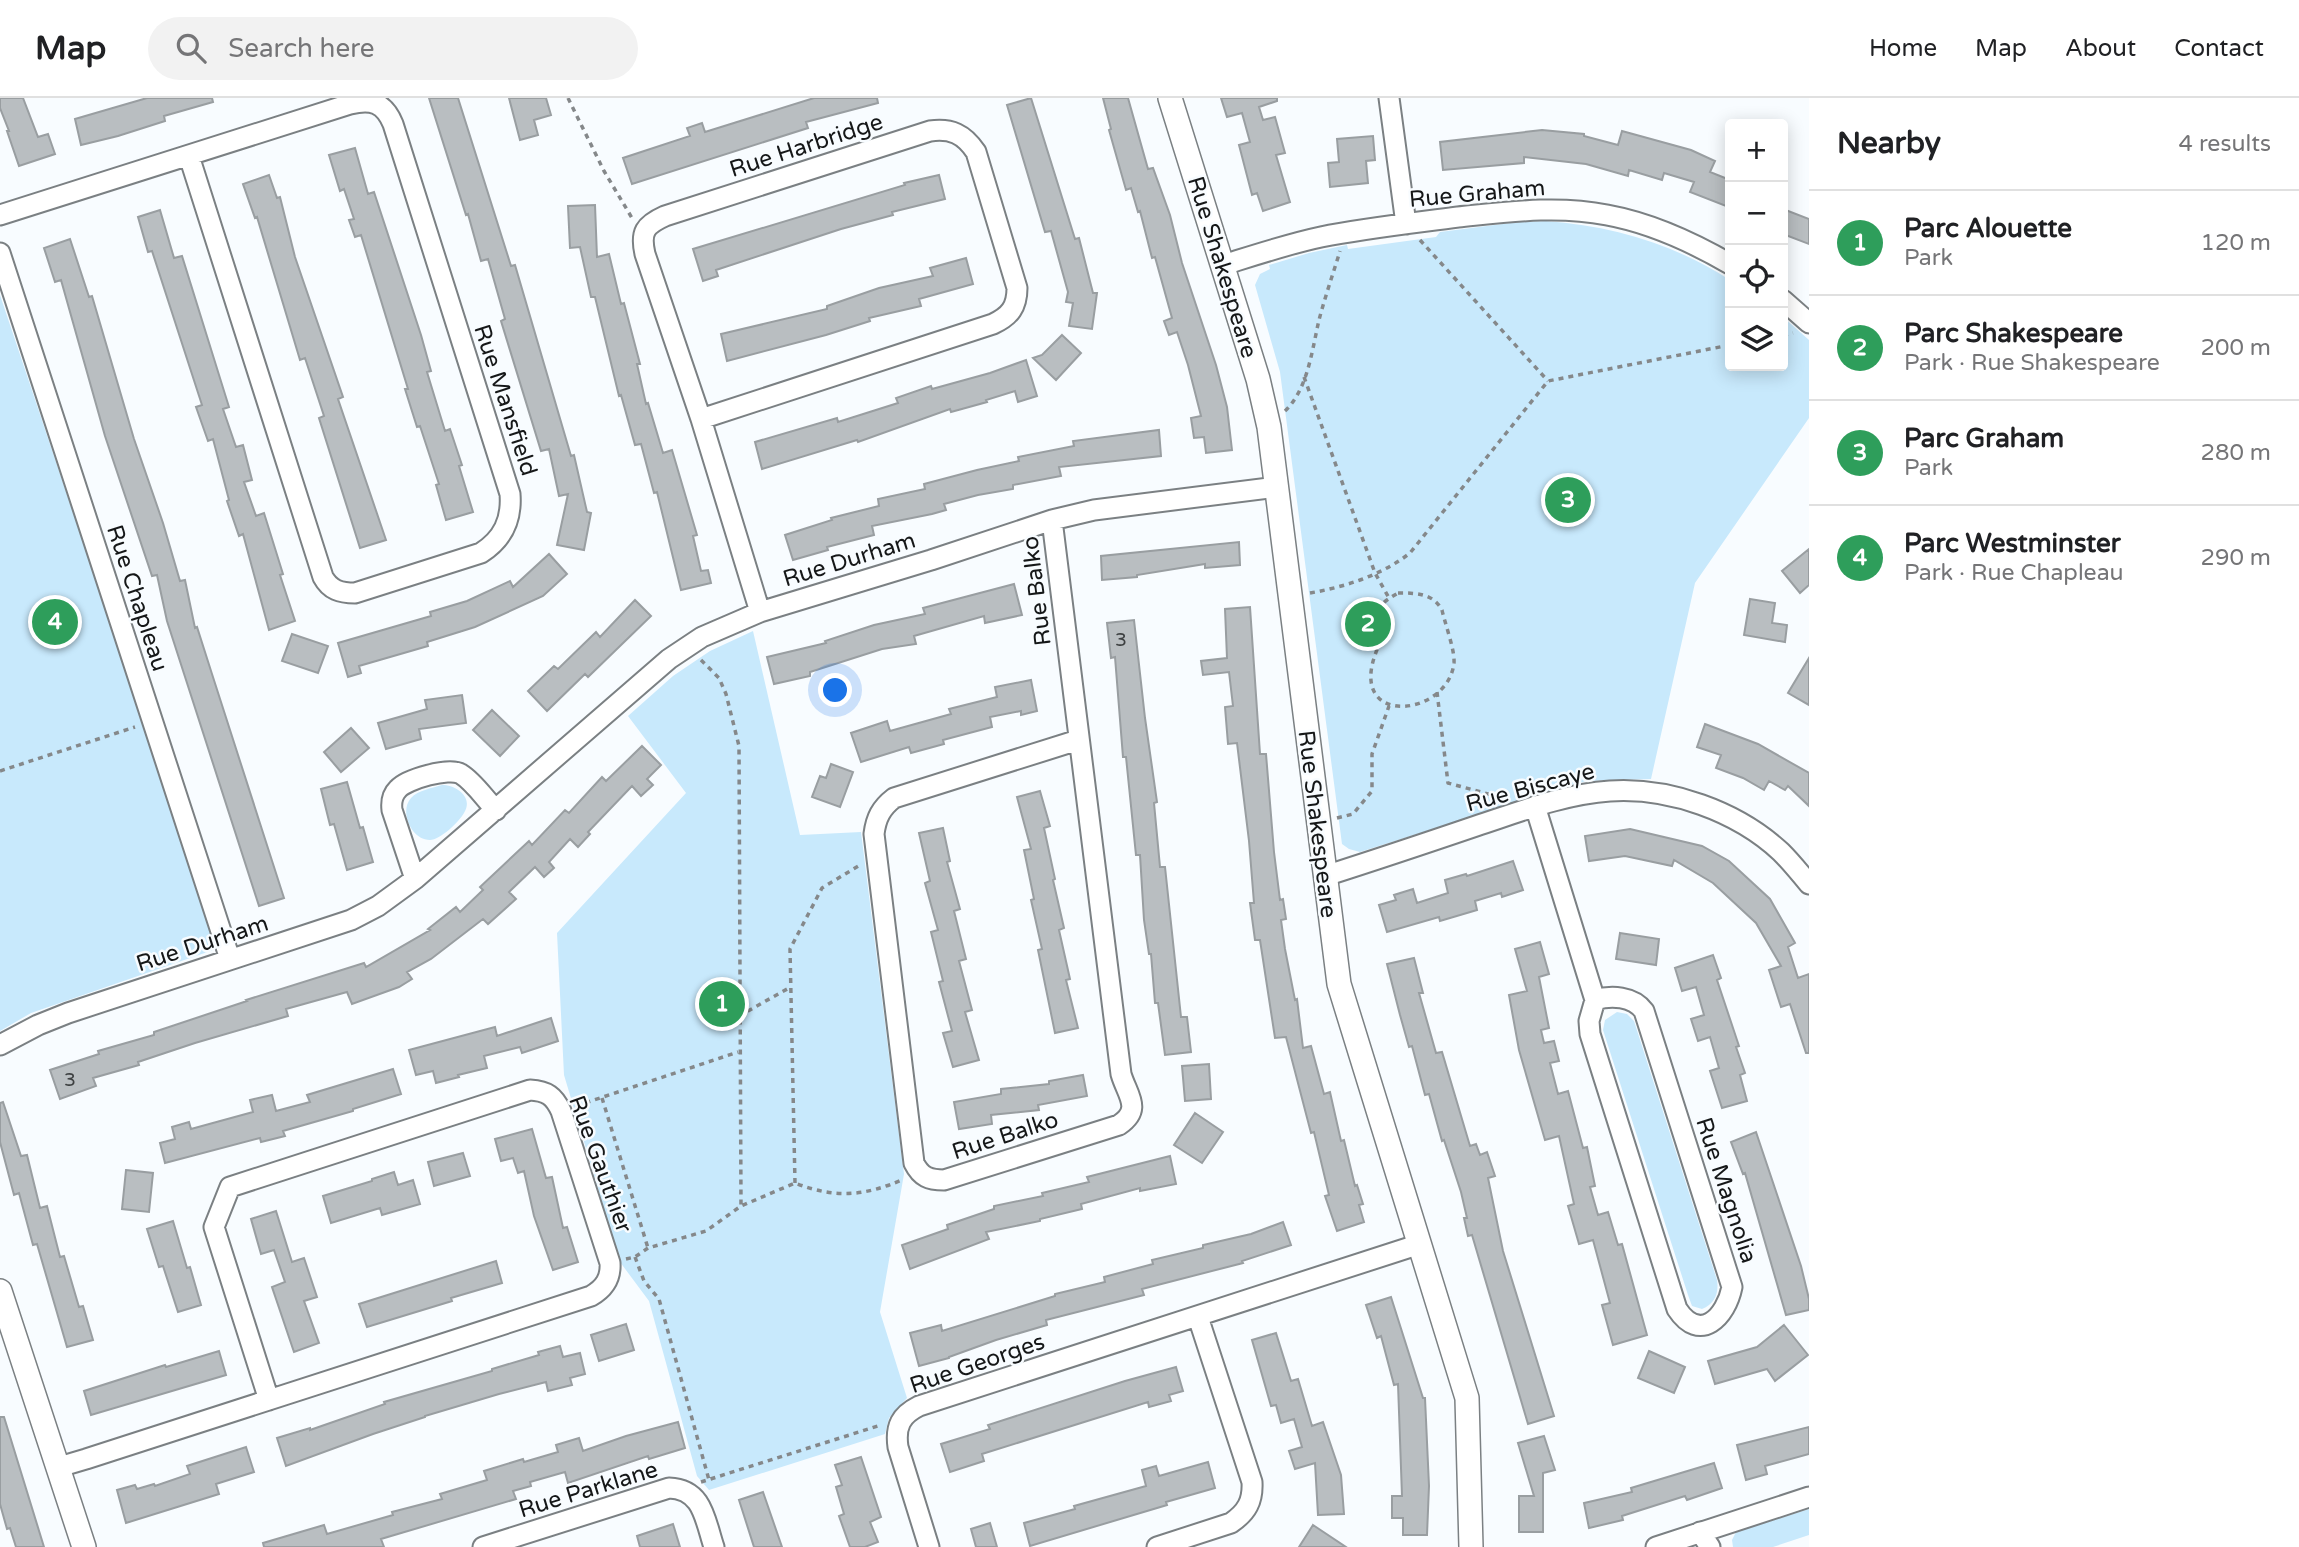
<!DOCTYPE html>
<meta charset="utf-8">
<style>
body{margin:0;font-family:"Varela Round",sans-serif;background:#f2f2f2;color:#202124}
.controls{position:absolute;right:21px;top:21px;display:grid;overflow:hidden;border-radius:7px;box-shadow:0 4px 18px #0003}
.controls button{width:63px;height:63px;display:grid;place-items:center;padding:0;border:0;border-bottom:2px solid #e0e0e0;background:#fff;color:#202124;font:35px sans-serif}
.you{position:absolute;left:836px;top:593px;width:24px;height:24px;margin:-18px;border:5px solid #fff;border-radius:50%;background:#1a73e8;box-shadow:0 0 0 10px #1a73e833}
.badge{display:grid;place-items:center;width:46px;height:46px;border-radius:50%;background:#1a73e8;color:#fff;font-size:23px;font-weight:700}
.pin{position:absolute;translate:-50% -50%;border:4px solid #fff;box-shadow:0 2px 7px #0006}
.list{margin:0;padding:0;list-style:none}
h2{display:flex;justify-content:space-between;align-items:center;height:91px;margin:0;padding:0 28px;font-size:30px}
h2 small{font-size:23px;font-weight:400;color:#757577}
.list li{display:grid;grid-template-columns:46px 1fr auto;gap:21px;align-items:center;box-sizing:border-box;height:105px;padding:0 28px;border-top:2px solid #e0e0e0}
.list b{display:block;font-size:26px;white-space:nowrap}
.list p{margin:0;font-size:23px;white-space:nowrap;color:#757577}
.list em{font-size:23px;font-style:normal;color:#757577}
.icon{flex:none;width:38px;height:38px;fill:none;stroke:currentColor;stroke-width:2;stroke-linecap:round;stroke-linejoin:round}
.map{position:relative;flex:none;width:1809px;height:1449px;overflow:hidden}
header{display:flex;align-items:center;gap:42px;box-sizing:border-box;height:98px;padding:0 35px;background:#fff;border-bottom:2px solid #e0e0e0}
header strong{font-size:33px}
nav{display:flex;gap:38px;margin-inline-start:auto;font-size:24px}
.search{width:490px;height:63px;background:#f2f2f2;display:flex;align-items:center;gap:18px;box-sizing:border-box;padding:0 24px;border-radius:38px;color:#757577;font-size:26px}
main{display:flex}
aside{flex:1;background:#fff}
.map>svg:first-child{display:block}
.green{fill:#c8e9fc}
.building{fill:#b9bec1;stroke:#999ea1;stroke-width:2}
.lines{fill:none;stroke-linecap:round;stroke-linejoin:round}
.minor-casing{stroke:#7b8083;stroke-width:23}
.tertiary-casing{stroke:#7b8083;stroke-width:26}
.path{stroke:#85888a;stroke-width:3.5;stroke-dasharray:5 5;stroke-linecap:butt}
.minor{stroke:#fff;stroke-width:19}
.tertiary{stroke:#fff;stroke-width:23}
.labels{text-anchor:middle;stroke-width:5;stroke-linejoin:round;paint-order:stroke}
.number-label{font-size:19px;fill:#3e4142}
.street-label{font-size:23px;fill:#151718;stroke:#f8fcff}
</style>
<header>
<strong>Map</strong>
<div class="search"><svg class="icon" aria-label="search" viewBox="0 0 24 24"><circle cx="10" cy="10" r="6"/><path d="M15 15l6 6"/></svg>Search here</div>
<nav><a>Home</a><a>Map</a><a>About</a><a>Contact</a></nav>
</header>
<main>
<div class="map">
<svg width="1809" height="1449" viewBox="0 0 1809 1449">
<rect width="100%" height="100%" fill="#f8fcff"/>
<path class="green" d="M1546,123C1613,128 1674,146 1730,182V268H1783V219L1809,242V320L1695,485L1651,681L1586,683L1360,754L1349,751L1342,746L1280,274L1255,187L1260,176L1270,171L1269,167L1309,155L1347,147L1348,151L1436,139L1440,134L1518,124Z
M0,197L219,850L31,915L0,933Z
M753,533L800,737L861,734L904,1076L880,1214L907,1300L889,1320L885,1336L709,1392L697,1378L649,1203L620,1164L564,977L557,835L686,695L628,618L673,578L710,553Z
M442,687C456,687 474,699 464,715C459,724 440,742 430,742C411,742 399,713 411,700C418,692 433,690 442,687Z
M1617,914L1627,916L1634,923L1717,1182C1719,1195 1715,1206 1702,1211L1692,1208L1688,1197L1603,932L1605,922Z
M1809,1411V1437L1773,1449H1733L1732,1442L1736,1434Z"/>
<path class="building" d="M0,0H23L38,39L48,36L55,56L19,68L7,33H9L0,10Z
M147,0H212L213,4L164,18L165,23L118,38L81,47L75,21Z
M429,0H458L511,168L515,167L571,358L574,357L587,414L591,415L584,452L557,447L568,396L559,398L549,351L541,353L501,223L505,221L488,161L481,163L468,116L466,117Z
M509,0H546L551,17L534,22L538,37L520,42Z
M814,0H877L878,5L806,24L808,30L632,86L623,60L690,38L687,30L702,25L705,34Z
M1031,0L1075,141L1079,140L1093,195H1097L1092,231L1069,228L1073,205L1066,204L1068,194L1051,133L1045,134L1007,7Z
M1103,0H1128L1148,71L1153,70L1170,117L1182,165L1216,267L1227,309L1232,352L1206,355L1204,339L1194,340L1191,320L1201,318L1188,267L1177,234L1169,237L1164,223L1172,220L1155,159L1152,160L1140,113L1138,114L1131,90L1126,92L1109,32L1111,31Z
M1221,0H1277V3L1259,9L1263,22L1275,19L1285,55L1276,57L1290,104L1263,113L1257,95L1252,97L1239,47L1250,44L1242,15L1227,19Z
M1542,32L1584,36V38L1618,47L1622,33L1691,52L1715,63L1710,74L1730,82V98L1726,108L1690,94L1694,84L1664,75L1662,82L1629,72L1628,78L1586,66L1524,59V65L1443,72L1440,44Z
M1373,38L1375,62L1366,63L1368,85L1330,89L1328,65L1339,64L1337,41Z
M355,50L368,96L374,94L421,237L431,273L427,274L445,333L450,331L462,367L459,368L473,414L446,422L436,387L439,386L420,328L417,329L405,291H408L361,137L355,139L349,122L354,121L344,91L340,93L329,57Z
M269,77L277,100L280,99L295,159L343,299L338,301L386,442L360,450L319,320L324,318L305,260L300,262L257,119L255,120L243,86Z
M939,77L945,101L892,114L893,117L841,131L716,172L718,178L703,183L693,151L905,87L904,85Z
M595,107L597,159L609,156L621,206L624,205L640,266H637L646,306L648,305L663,355L672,352L697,437L693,438L701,473L708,472L711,485L681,492L657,394L654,395L641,346L635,347L621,297L619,298L595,199H591L580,149L570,150L568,108Z
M1783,111L1809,121V146L1783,136Z
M160,112L174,160L182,158L229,309L223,311L236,349L243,347L252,382L244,384L256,418L264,415L283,476L280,477L295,523L269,532L243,436L239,438L227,403L229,402L213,341L208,343L196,309L202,307L152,153L148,154L138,119Z
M70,141L89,199L92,198L134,341L163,425L180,483L185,482L195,530L197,529L212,576L284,800L259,808L167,523L157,477L152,478L105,338L61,182L55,184L44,150Z
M966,160L973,186L919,201L921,208L869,220L870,223L826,237L727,263L721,236L827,211V208L879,190L933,178L930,170Z
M1062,237L1081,255L1056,282L1033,260L1042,257Z
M1026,262L1037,298L1018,304L1015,293L986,302L987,304L951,314L950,311L858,344L857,342L762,371L755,344L837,320L838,324L898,305L896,300L931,288L932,291L990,275Z
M1159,332L1161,358L1059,369L1061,378L1013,387V391L978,397L944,406L946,412L932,416L872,428L874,437L827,449L828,452L793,462L785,437L832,422L831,420L879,408L878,401L925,391L924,386L977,372L1019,363L1018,359L1074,348L1073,343Z
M1239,444L1240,467L1205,470V466L1137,477V479L1102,482L1101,458Z
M1809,451V487L1800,495L1782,473Z
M549,456L567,476L543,498L475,529L427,544L428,548L359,568L361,575L348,579L338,545L431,518L430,514L467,503L510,483L513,489Z
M1014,486L1022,517L985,525L984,518L914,538L916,546L882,551L810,574V578L774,586L767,559L826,545L825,543L874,527L925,516L923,510Z
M1750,501L1775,505L1772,525L1787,527L1785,544L1744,537Z
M635,502L651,518L588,579L585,576L547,613L528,593L554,568L558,571L596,534L600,539Z
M1250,509L1260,656H1266L1274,754L1280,802L1283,801L1286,821L1281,822L1285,851L1295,902L1297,901L1303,950L1311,948L1324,996L1330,994L1341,1043L1344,1042L1355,1088L1357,1087L1363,1106L1359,1107L1364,1124L1337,1133L1325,1098L1329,1097L1314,1034L1311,1035L1286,939L1275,940L1260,842H1255L1250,805H1254L1249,743L1237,645L1228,646L1225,609L1233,608L1229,574L1203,577L1201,563L1227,560L1225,511Z
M1134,522L1145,620L1157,704L1154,705L1160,769H1165L1181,919H1187L1191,954L1165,957L1158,905H1155L1151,856H1149L1144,822L1140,757H1136L1126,659H1123L1115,559L1111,560L1107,525Z
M292,536L328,548L318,575L282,563Z
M1809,560V607L1788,595Z
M1031,582L1037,613L1021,617V613L990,619L992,629L943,642L944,646L911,655L909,649L861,664L851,635L887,623L890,633L951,616L949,611L997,599L995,589Z
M462,597L466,625L419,631L421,641L386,651L378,625L427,611L425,602Z
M492,612L519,638L500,658L473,632Z
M1705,626L1758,646L1809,675V708L1788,688L1785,692L1769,683L1764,692L1743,680L1716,670L1721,657L1697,649Z
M351,630L369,650L341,674L324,654Z
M642,648L661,667L647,681L653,687L641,698L632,688L588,734L590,736L578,749L570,741L549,764L554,770L544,779L535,769L509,794L516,801L488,826L483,821L431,861L407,874L412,881L399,889L352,906L347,894L286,911L288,918L195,945L138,964L139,967L93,980L96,988L60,1001L50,972L99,956L98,953L154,937V934L247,903L246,902L364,865L366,869L430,832L428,831L456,809L460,814L483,792L480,789L529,743L532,747L565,712L569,715L602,679L606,683Z
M831,666L853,674L840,709L812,699L820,678L826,680Z
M347,684L360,730L363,729L373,764L347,772L334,726L330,727L321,691Z
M1040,693L1050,728L1044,730L1055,781L1053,782L1064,830L1059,832L1070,881L1066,882L1078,930L1055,935L1038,852L1042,851L1031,802L1034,801L1024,752L1031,751L1017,699Z
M943,730L950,763L947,764L960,811L954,813L966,861L959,863L972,912L965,914L979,962L953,969L943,935L952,933L939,884L943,883L931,834L938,832L925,785L930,783L919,735Z
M1630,731L1702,748L1729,763L1770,801L1795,845L1788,849L1798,880L1809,876V955H1806L1790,906L1781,909L1769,872L1781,868L1756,825L1713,785L1674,762L1672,768L1625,758L1589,763L1585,738Z
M1513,763L1523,792L1502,799L1501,795L1475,803L1477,812L1440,823L1439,819L1387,834L1379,807L1396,802L1394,797L1413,791L1417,805L1448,795L1445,782L1466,776L1467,778Z
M1620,835L1659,841L1656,867L1616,861Z
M1540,844L1549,876L1539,879L1549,930L1541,932L1544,945L1554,943L1559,963L1550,965L1558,996L1568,993L1583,1050L1587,1049L1595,1088L1590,1089L1598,1117L1608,1114L1618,1147L1622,1146L1647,1237L1613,1247L1602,1207L1610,1205L1593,1142L1579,1146L1568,1108L1574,1106L1559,1038L1545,1042L1519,952L1509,897L1527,893L1515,851Z
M1713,857L1721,880L1717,882L1739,948L1736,949L1745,975L1740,977L1747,1003L1722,1010L1710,973L1719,970L1710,939L1698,943L1691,921L1704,917L1696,889L1682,893L1675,870Z
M1414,860L1423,895H1419L1436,955L1442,954L1470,1048L1476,1046L1480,1057L1487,1054L1495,1078L1488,1080L1503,1153L1554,1318L1528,1326L1472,1137L1468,1138L1464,1120H1467L1461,1094L1444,1042L1442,1043L1429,996L1425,997L1412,948L1409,949L1400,917L1387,866Z
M551,920L558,943L522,955L520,949L484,958L487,970L458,977L459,979L436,985L433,973L416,977L409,952L495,929L497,938Z
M1209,966L1211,1001L1185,1003L1182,968Z
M393,971L401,996L353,1011V1013L283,1033L285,1038L261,1044L260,1040L165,1065L160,1045L175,1041L172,1029L189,1024L191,1031L253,1014L250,1002L272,997L276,1013L310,1004L307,997Z
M1083,977L1087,998L1038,1007L1039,1012L991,1017L992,1026L959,1031L954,1004L1001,996V991L1049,986V983Z
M3,1004L21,1058L27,1057L40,1110L47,1108L60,1159L64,1158L79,1209L83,1208L93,1242L67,1249L37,1146L33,1147L19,1095L14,1097L0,1044V1005Z
M1195,1015L1223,1034L1202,1065L1174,1047Z
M532,1031L546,1080L552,1079L563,1130L567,1129L578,1164L553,1172L534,1118L524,1073L518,1075L513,1060L501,1063L495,1041Z
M1756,1034L1801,1168L1809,1201V1212L1786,1217L1745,1075L1743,1076L1731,1044Z
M463,1055L470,1078L434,1088L428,1064Z
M1170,1058L1176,1086L1140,1093V1090L1081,1106L1082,1111L1040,1121V1123L986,1134L989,1141L910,1171L902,1147L948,1131L947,1127L994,1111V1108L1043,1098L1042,1095L1089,1084L1087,1079Z
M126,1072L153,1075L149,1114L122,1111Z
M394,1074L398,1087L413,1082L420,1106L382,1117L380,1110L331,1125L323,1098L372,1083V1081Z
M276,1113L292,1164L304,1160L317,1199L304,1203L319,1245L294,1254L272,1189L285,1184L274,1152L261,1156L251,1121Z
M173,1123L187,1170L190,1169L201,1207L178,1214L163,1168L159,1169L147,1131Z
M1283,1124L1291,1147L1242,1163L1243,1165L1142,1191L1144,1197L1046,1222L1047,1227L996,1242L949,1259V1260L919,1268L910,1235L941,1227L942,1233L1055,1198V1196L1105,1184L1104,1179L1153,1166L1152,1162L1203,1150V1147L1251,1136Z
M496,1163L502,1185L451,1200L452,1203L367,1229L359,1206Z
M1391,1199L1423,1300H1425L1429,1388L1427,1437H1403V1420H1392V1398H1402L1398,1286L1394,1287L1381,1238L1377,1240L1366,1207Z
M626,1226L634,1252L599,1263L591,1237Z
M1784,1227L1808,1257L1775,1283L1767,1271L1715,1286L1708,1263L1757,1249Z
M1276,1235L1291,1283L1298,1281L1312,1328L1323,1324L1341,1377L1344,1416L1318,1417L1315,1365L1295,1371L1289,1353L1302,1349L1294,1321L1281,1325L1276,1307L1271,1308L1252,1242Z
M560,1248L563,1259L580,1255L585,1276L570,1280L572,1287L548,1293L546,1284L499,1296L425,1318V1319L373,1336L286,1368L277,1340L310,1330V1332L385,1306L384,1304L492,1273V1271L539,1257L538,1254Z
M219,1253L226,1277L91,1317L84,1293L165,1267L166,1269Z
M1649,1253L1685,1269L1674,1295L1638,1280Z
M1176,1269L1183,1293L1169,1297L1171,1303L1149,1309L1148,1304L982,1356L984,1363L950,1374L941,1346L990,1331L988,1327L1125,1283Z
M0,1319H4L44,1449H16L10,1430L7,1431L0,1406Z
M678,1324L685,1350L649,1361L648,1358L568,1385L565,1374L530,1384L531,1388L513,1393L516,1401L381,1441L384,1449H264L263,1445L324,1427L327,1436L393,1417L392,1414L442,1401L440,1396L487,1382L484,1373L523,1361L524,1364L558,1354L556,1347L579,1340L583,1353L626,1338Z
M1809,1329V1356L1765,1368L1767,1376L1746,1382L1737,1347Z
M1544,1338L1555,1372L1543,1375V1434H1519V1398H1534L1518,1345Z
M246,1349L254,1374L216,1386L219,1396L126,1425L117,1392L135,1387L137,1391L154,1386L155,1388L190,1376L187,1368Z
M861,1359L881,1419L870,1424L878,1444L865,1449H850L839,1418L844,1416L836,1389L842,1387L835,1367Z
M1208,1364L1215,1390L1166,1404L1167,1407L1030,1448L1024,1425L1075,1411L1074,1408L1146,1388L1142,1372L1156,1368L1159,1378Z
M1714,1365L1722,1390L1687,1402L1685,1398L1622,1418L1623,1422L1589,1430L1584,1405L1632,1394L1631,1390Z
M763,1394L782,1449H754L739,1402Z
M990,1425L997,1449H976L971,1431Z
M673,1426L680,1449H640L637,1438Z
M1313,1427L1346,1449H1299Z"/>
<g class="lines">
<g class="minor-casing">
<path id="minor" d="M1389,0L1406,126
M0,117L350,6C371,1 384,4 393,26L510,396C512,422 503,441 481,455L355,495C340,495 330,492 323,479L189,58
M0,155L230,861
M1223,167C1255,157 1288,146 1321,139C1366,130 1413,125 1458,119C1508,114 1557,107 1607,117C1651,125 1692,144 1730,166
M1783,202L1809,225
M701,321L993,226C1010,218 1017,209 1017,190L976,54C964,36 951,30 930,33L665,118C645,127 640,134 645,156L701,321L760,514
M1052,422L1121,976C1127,997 1143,1011 1119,1027L944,1082C929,1082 921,1079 914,1065L874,736C876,720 881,710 894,700L1078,642
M1535,708L1595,902L1589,923L1590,936L1677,1211C1700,1246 1726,1219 1732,1189L1644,913C1633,898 1611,897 1595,902
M1325,778C1375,762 1426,745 1476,728C1519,714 1564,696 1610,693C1669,689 1737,713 1781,754C1791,764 1800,775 1809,786
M415,781L392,712C391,704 392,697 398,691C407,681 449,669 461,676C474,684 485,701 496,712
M0,947L38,927L68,915L351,822L378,808L415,781L669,561L702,539L760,514L931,462L1052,422L1094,412L1277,389
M59,1369L86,1361L591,1198C605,1190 611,1180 610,1165L561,1013C554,998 547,993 530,992L230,1089L214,1129L269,1302
M1700,1434L1710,1449
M483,1449L669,1390C703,1391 705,1422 714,1449
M929,1449L898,1349C895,1328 901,1317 919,1308L1420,1146
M1157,1449L1231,1425C1247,1414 1253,1403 1252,1384L1198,1219
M1656,1449L1809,1399"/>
</g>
<g class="tertiary-casing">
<path id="tertiary" d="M1170,0L1258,281L1269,329L1339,886L1467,1300L1471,1449
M0,1193L84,1449"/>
</g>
<path class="path" d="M568,0L604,73L632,120
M1420,142L1548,283
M1783,237L1793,235
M1304,279L1375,475L1389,500
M1285,313C1308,291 1312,252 1319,222C1325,199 1333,176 1340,153
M1310,495C1345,489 1382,477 1410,455L1548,283L1730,247
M1398,495C1416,495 1433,495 1442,512C1445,526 1455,552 1454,565C1448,621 1339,631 1380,545C1358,522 1379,506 1398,495Z
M701,562L719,580L726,596L739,648L741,1108
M1437,594L1448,685L1503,700
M0,673L135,629
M1337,720L1353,716L1372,693V656L1389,608
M739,918L789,890
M602,1000L648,1150
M576,1008L738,954
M795,1085L790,851L822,790L860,767
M635,1159L644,1183L659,1201L709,1382
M626,1161L635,1159L648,1150L706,1133L741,1108L795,1085C836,1101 865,1098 904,1081
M701,1384L881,1327"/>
<use href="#minor" class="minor"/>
<use href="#tertiary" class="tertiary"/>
</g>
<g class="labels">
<g class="number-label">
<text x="1121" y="548">3</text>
<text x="70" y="988">3</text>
</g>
<g class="street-label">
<text transform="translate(806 47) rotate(-18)" y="8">Rue Harbridge</text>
<text transform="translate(1477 95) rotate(-5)" y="8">Rue Graham</text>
<text transform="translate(1223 169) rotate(73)" y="8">Rue Shakespeare</text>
<text transform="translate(506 302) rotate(72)" y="8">Rue Mansfield</text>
<text transform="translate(849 461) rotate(-17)" y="8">Rue Durham</text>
<text transform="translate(1036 493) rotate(-97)" y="8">Rue Balko</text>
<text transform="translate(138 500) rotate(72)" y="8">Rue Chapleau</text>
<text transform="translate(1530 689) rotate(-15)" y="8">Rue Biscaye</text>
<text transform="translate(1318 726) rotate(83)" y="8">Rue Shakespeare</text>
<text transform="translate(202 845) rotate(-18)" y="8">Rue Durham</text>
<text transform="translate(1005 1037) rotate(-18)" y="8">Rue Balko</text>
<text transform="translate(601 1066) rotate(70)" y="8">Rue Gauthier</text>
<text transform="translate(1727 1092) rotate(72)" y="8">Rue Magnolia</text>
<text transform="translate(977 1265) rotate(-19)" y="8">Rue Georges</text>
<text transform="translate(588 1391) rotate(-17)" y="8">Rue Parklane</text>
</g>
</g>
</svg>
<div class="controls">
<button>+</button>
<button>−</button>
<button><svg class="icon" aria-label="locate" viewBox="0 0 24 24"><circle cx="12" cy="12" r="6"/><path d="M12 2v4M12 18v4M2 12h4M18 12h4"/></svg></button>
<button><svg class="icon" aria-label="layers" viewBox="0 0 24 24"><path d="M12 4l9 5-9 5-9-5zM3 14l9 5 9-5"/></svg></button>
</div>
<div class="you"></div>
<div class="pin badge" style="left:722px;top:906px;background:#2e9e5b">1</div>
<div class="pin badge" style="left:1368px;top:526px;background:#2e9e5b">2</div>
<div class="pin badge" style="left:1568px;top:402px;background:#2e9e5b">3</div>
<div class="pin badge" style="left:55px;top:524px;background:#2e9e5b">4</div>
</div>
<aside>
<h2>Nearby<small>4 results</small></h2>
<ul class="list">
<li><span class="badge" style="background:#2e9e5b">1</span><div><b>Parc Alouette</b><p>Park</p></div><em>120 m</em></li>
<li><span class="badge" style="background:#2e9e5b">2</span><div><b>Parc Shakespeare</b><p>Park · Rue Shakespeare</p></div><em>200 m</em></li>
<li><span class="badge" style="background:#2e9e5b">3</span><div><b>Parc Graham</b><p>Park</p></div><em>280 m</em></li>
<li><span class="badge" style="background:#2e9e5b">4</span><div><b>Parc Westminster</b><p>Park · Rue Chapleau</p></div><em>290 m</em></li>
</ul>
</aside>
</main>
